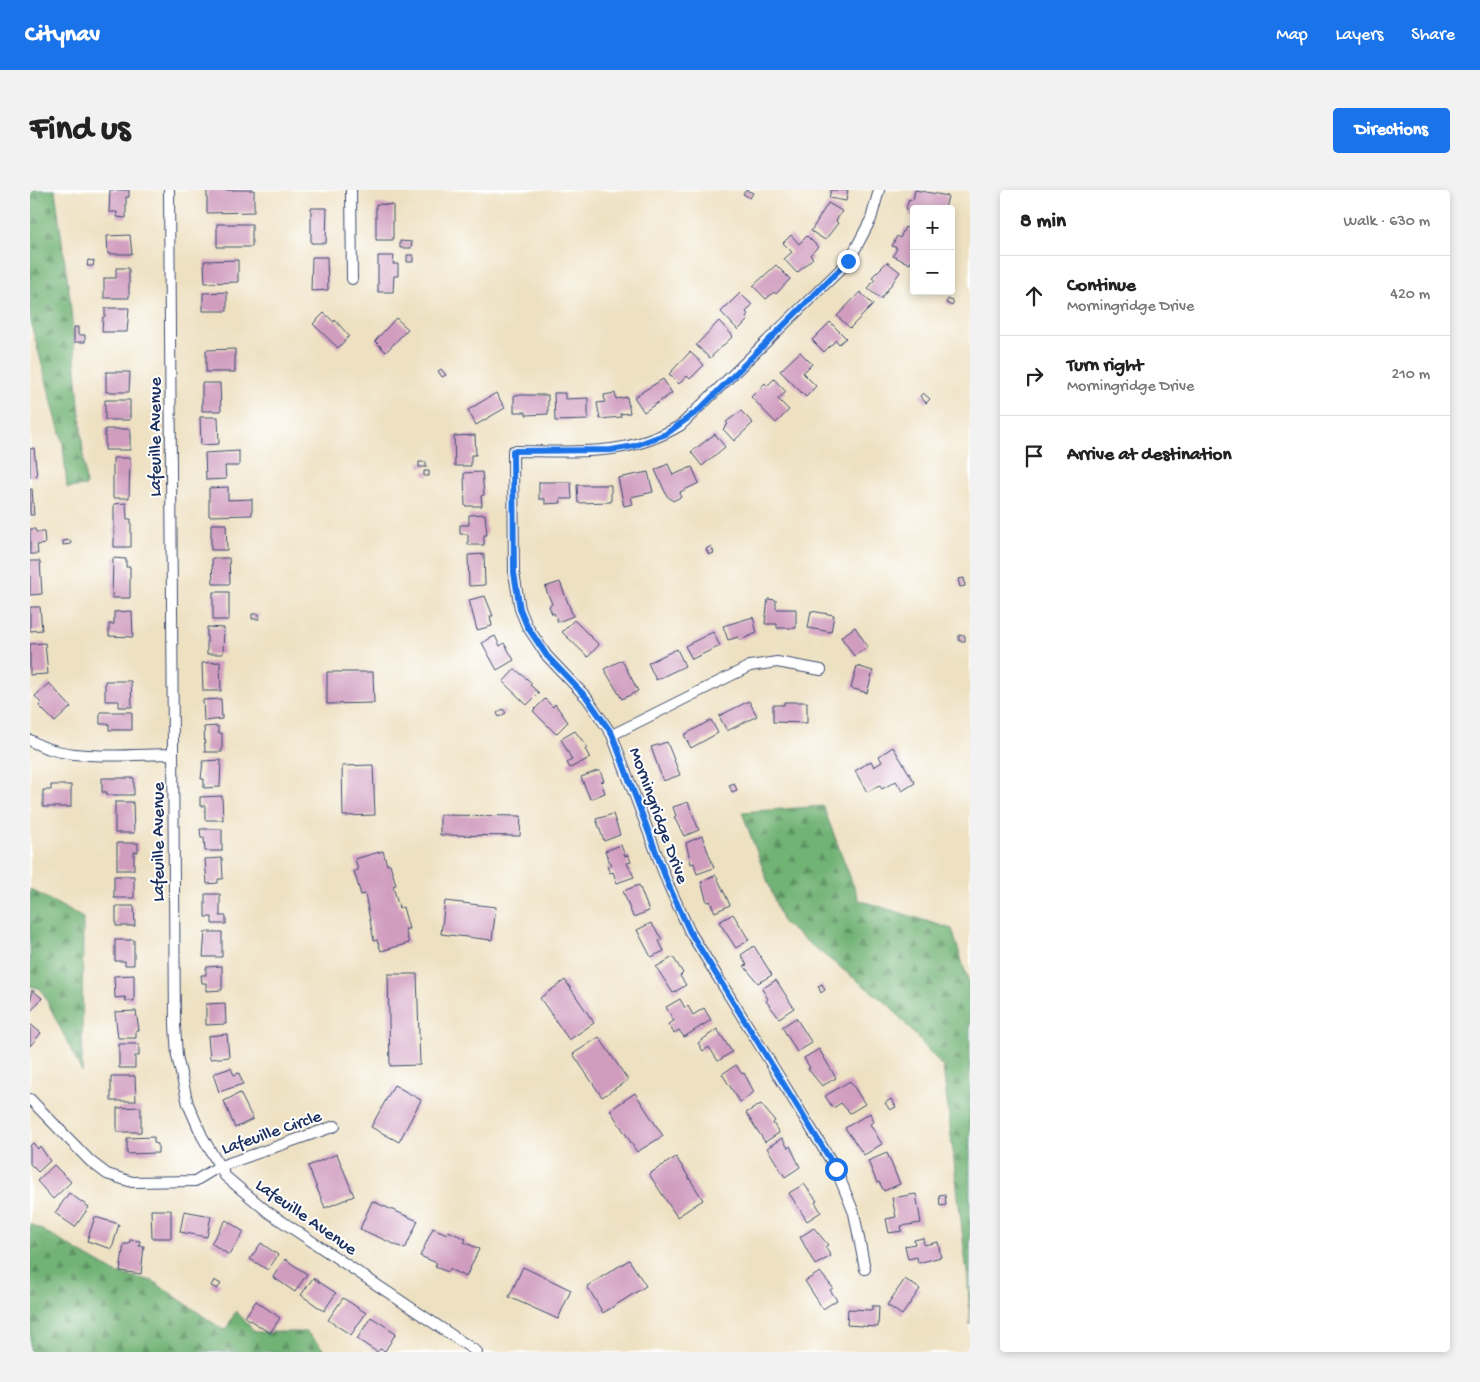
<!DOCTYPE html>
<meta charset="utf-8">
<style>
body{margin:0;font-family:"Gochi Hand",sans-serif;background:#f2f2f2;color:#222}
.controls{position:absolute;right:15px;top:15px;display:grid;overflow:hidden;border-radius:5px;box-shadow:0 2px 8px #0003}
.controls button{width:45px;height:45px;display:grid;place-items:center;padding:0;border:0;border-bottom:1px solid #e0e0e0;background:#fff;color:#222;font:25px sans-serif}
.stop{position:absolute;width:15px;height:15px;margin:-11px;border:4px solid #1a73e8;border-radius:50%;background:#fff}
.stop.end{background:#1a73e8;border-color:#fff;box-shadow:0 1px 5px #0008}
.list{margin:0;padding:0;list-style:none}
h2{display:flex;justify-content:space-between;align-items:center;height:65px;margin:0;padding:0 20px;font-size:21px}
h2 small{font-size:16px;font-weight:400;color:#767676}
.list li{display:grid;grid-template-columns:32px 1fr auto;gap:15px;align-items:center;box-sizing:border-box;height:80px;padding:0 20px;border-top:1px solid #e0e0e0}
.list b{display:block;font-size:19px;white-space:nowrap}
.list p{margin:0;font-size:16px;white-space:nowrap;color:#767676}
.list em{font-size:16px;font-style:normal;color:#767676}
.icon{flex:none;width:28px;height:28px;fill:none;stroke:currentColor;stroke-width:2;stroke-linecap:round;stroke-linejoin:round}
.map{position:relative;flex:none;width:940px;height:1162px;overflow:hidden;border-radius:5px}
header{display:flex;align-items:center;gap:30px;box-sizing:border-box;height:70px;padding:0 25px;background:#1a73e8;color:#fff}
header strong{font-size:24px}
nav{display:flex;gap:28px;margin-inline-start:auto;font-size:18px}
.intro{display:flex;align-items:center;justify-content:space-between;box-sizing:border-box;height:120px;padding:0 30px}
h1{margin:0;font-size:35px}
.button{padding:12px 22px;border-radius:5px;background:#1a73e8;color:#fff;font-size:18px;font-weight:700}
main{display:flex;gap:30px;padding:0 30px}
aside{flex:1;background:#fff;border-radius:5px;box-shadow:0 2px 8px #0003}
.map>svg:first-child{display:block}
.forest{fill:url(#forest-firs);stroke:#467069}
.building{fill:#d09dbf}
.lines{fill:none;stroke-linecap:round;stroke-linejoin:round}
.street-casing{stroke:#3b4a6d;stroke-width:12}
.street{stroke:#fff;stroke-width:10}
.route{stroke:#1a73e8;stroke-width:6}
.labels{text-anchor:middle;stroke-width:4;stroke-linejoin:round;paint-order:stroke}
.street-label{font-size:18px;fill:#1b2f5e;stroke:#fff}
</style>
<header>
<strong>Citynav</strong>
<nav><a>Map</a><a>Layers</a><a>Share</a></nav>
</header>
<div class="intro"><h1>Find us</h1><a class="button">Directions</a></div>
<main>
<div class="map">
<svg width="940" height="1162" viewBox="0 0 940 1162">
<defs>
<pattern id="forest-firs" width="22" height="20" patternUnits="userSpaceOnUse" patternTransform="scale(1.25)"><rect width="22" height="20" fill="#71b274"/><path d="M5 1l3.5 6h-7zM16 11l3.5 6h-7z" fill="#5c9162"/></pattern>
</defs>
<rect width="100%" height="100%" fill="#fff"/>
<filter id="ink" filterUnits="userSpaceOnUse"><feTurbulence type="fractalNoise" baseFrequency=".02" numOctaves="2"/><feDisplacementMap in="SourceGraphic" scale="10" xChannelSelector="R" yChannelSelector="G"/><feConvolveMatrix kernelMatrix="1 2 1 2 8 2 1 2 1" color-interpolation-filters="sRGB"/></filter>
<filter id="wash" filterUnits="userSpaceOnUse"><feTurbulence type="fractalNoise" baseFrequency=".0096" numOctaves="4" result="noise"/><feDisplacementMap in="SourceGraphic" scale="20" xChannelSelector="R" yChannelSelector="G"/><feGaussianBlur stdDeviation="1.12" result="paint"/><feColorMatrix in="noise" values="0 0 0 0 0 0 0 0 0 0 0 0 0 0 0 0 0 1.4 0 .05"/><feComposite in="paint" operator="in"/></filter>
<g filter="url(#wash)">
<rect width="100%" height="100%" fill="#eee1c2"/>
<path class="forest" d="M0,0H25L40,108L56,296L37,298L33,254L0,130Z
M793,616L829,710L922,739L940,797V1135L938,1092L913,877L860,816L753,733L712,622Z
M0,699L53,728L52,882L11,799L0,796Z
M0,1033L86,1083L123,1091L195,1141L206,1121L225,1142H277L296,1162H0Z"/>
<g id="blocks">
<path class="building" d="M80,0H99V7H96V28L87,27V22H79Z
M177,0H224V22L177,23Z
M716,0L723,3L720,8L713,4Z
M801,0H818L816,11L799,8Z
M885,0L918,6L915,19H884V26L879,25L880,20L876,19L879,9L883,10Z
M798,13L812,21L806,31L808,33L795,50L781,41Z
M346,14L363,15V50H346Z
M281,18H297L296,53H281Z
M187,34H222V57H187Z
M875,37L884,41V64L880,74L863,66L867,58L862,56L867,46L870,48Z
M100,45L102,64H78L77,46Z
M761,45L769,54L777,46L788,57L780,65L783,68L767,83L754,69L762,62L753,53Z
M370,51L382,52L381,58H370Z
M377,65H383V72H377Z
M348,66H364L363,74H368V86H364L363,102H348Z
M282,67H297L298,100L281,101Z
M58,70L64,71L63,76H57Z
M208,70V92L175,93L174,71Z
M857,72L870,82L851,109L838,99L845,89L842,87Z
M746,75L760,89L746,104L744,102L736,109L723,96Z
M86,78H99V108H74V88H86Z
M197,102V121H173V103Z
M830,102L843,115L820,138L807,126Z
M710,103L722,115L716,122L718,124L716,127L718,130L708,140L691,122Z
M918,109L924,112L922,116L916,113Z
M75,118H99L97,142H72L73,127L75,126Z
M294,123L304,132L305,130L319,146L308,158L283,134Z
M366,128L378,139L356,162L345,151Z
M689,131L703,146L680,168L666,155Z
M800,132L816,148L809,154L806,150L794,162L782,150Z
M44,137H48V145H55V152H44Z
M205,159V182H176V160Z
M660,162L674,175L660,189L657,186L649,194L639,184Z
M770,162L782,174L773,183L786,196L776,207L750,181Z
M411,179L416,185L412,187L408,181Z
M76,182H100L99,202H76Z
M633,189L642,203L614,222L604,207Z
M744,189L756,202L748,209L759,220L746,233L721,207L735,193L737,196Z
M172,193H190L191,221H172Z
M466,203L475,218L446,235L438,220Z
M524,203H535V209L558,208V230L525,231Z
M585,203L586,209L597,207L600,223L590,224L591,227L570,229L567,213L575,212L574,205Z
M893,203L900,209L896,213L890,206Z
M484,205H518V224L496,225V222H484Z
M75,210H100V230H75Z
M711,221L723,233L704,251L693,239L698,234L696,232Z
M170,227H188L189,254L171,255Z
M75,239H100V260H75Z
M685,244L695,257L672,276L661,262Z
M445,245L446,265H441V276H425L424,246Z
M4,258L7,286L0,287V259Z
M209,261V276H195L196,289L176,290L175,263Z
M83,268H100L99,308H83Z
M389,272H396V277H389Z
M638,274L643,285L662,277L669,293L650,302L651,307L643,311L637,306L625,280Z
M394,281H399V286H394Z
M452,282L454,305L451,306L452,316H435L434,283Z
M618,282L623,302L601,307L603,314L594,316L588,288Z
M509,292H541L542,309H530L531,313L515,314V309H509Z
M547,295H581V312L548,313Z
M198,297V310L222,309V325L179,326V298Z
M0,299H2L4,325H0Z
M96,313L97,329H101V357H84V314Z
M455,324L457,345H454V355H438V344H430V335H439V325Z
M181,334H196L197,360H181Z
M0,339H5L6,342H14L15,354L7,355L8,364H0Z
M40,350L41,354L33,355V351Z
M681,356L684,363L679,365L676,359Z
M454,364L455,395L439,396L438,365Z
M83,368L96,369V377H100V408H82Z
M182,368H199L200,394H183Z
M0,371H10L12,404L0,405Z
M934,388L935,396L930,397L928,389Z
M530,392L543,426L528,432L524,423L522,424L519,416L522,414L515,397Z
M183,402H199V430H183Z
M455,406L463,426H460L462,436L447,440L439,410Z
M738,409L746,410V419H766V438H747V434H735Z
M0,417H10L12,440L0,441Z
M102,421L103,447L79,446V434H84V422Z
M781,421L804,425L801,442L778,438Z
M222,424H229V429H222Z
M723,427L727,443L710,450L708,447L698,450L693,436Z
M544,430L569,455L558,467L532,442Z
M177,437L194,438L193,464H177Z
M825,437L838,457L824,466L811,447Z
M683,442L690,456L662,469L655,456Z
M929,445L935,446V451H929Z
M465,446L470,456L474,453L484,470L467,480L452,453Z
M15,453L18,484L0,485V454Z
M647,459L655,476L626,490L618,473Z
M592,470L608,501L592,509L574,479Z
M190,472L191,501H173L172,473Z
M827,476L843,481L837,503L821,498Z
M485,479L502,493L500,495L509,503L497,515L473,492Z
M297,482H343L344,513L297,514Z
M75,491H101L102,517H89V511H75Z
M19,493L41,517L25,532L9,516L11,513L5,506Z
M191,509L192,529L174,531L173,510Z
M515,509L523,517L525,514L538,532L526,544L503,521Z
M719,511L727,526L697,541L689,526Z
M754,512H777V533L743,532V515H754Z
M473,519L476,523L469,527L467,523Z
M70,522H102V540H79V534H70Z
M681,530L688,543L661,558L654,545Z
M188,536V543H192V562H175L174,537Z
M545,541L558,558L555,559L560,568L540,578L537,573L542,570L531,549Z
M637,552L650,585L633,591L621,557Z
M863,557L885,593L872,601L866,591L852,599L849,595L837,602L825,581L841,571L844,577L852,572L849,566Z
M191,570L190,597L174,598V589H171L173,571Z
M343,575L345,625L313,626L312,576Z
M567,581H570L574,591L571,592L575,603L560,609L551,587Z
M72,588H104V605H77V602H72Z
M704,593L707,600L702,602L699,595Z
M21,595H41V617H13V600H21Z
M192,606L193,630H175V616H170V607Z
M85,612H103L104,643H85Z
M658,612L669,640L654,646L644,627L646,626L643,617Z
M583,624L590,645L574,651L566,629Z
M410,625L491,626L490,646L410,645Z
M170,639H192V661H175L174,648H171Z
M672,646L684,678L667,684L664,673L661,674L656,653Z
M87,653H108V662H104V680H87Z
M591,655L595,666L598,665L601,672L597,673L604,687L587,693L583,682L580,683L577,677L581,675L575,661Z
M353,661L357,675L360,674L366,695L363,696L369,718L373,717L379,739H375L379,753L351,761L347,750L344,751L335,704L331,705L324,681L328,680L325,669Z
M192,668L193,689H188V693L177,694L175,669Z
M686,685L700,715L685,722L680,711L677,712L671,692Z
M84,686H104V708H84Z
M609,695L619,721L603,727L593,701Z
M175,704H190V726H196V734H182V727H175Z
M415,711L466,717L462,750L411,744Z
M86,716H104L105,736H86Z
M703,724L719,750L706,758L689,732Z
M621,733L632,749L629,751L634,761L621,767L607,740Z
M175,742H192V767H173Z
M85,750H104V775H95V771H85Z
M724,756L742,785L728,793L714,776L717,775L711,765Z
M643,767L653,783L650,786L656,795L643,803L626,777Z
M192,776V800L176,801V793H172L171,785H176V777Z
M358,784H387L390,875L360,876Z
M104,785V811H96L95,807L85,808L84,786Z
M535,790L564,833L539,850L510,808Z
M746,790L764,818L749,828L736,811L738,809L732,799Z
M792,794L795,800L791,803L788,796Z
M2,800L12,808L2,820L0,819Z
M650,809L655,818L658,816L663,825L674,818L681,830L654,847L649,840L644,843L638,834L644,831L636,817Z
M195,813L196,834L176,835V814Z
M106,821L109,840H106V848H88L85,822Z
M766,828L782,853L767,862L752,837Z
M0,834L11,843L0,856Z
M687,839L702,862L688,871L679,857L673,861L668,853Z
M197,844L199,867L180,869L178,846Z
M569,847L598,890L572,907L543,864Z
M89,854H109V866H105V878H89Z
M789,859L806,888L792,896L778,879L780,878L774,868Z
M706,875L712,884L714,883L724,902L710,912L692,884Z
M201,878L204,885L209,883L213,894L189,902L183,884Z
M81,886H105L106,911H81Z
M820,891L835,914L820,923L811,913L803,918L795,906Z
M364,895L391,910L369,952L341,937Z
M210,903L223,929L205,938L194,911Z
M605,903L633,946L607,962L580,920Z
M861,909L866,917L860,920L855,913Z
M731,914L745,931L743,933L749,943L735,952L716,923Z
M111,917V942H87V918Z
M840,923L844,932L840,934L852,954L834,965L815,938Z
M124,947V953L128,954V963L97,964V948Z
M752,948L758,958L760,956L770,977L755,987L737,958Z
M3,953L8,959L10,956L20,971L8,982L0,974V956Z
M857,963L870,994L854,1001L849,992L847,993L838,971Z
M307,964L324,1006L295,1018L278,976Z
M646,967L673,1010L647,1027L619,984Z
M24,975L41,992L23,1009L7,991Z
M774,994L787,1011L785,1012L791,1022L777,1031L759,1003Z
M39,1003L59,1017L45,1037L25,1023Z
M886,1004L891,1033L871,1036L872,1041L859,1043L856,1029L866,1027L862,1008Z
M915,1004L916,1015L910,1016L909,1005Z
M342,1011L388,1031L375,1059L330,1039Z
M121,1020H141V1048H122Z
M154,1021L181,1026L177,1047L150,1042Z
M65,1027L89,1034L82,1059L57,1051Z
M196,1030L214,1042L199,1065L181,1053Z
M403,1038L417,1044L418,1041L436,1049L434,1052L449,1059L436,1087L419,1079L418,1082L405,1077L407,1073L390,1066Z
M784,1038L798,1055L795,1057L801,1066L785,1075L770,1047Z
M893,1048L894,1055L908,1052L911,1067L888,1073L887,1067L878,1069L875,1056L885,1054L884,1050Z
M100,1050L110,1051L109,1056H114L111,1084L90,1081L94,1054H99Z
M231,1053L248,1065L238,1080L220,1069Z
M255,1069L277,1084L265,1102L243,1087Z
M599,1070L616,1096L573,1123L557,1096Z
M493,1077L541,1100L528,1129L479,1107Z
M790,1082L803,1098L800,1100L807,1110L793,1119L775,1091Z
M283,1088L306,1103L294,1121L271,1105Z
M875,1089L890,1099L872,1125L857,1115Z
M184,1090L191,1094L187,1099L181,1096Z
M313,1108L336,1123L321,1145L298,1130Z
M226,1111L250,1128L240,1143L215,1127Z
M842,1116H849L848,1137L817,1135L818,1119L842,1120Z
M341,1127L366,1143L355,1161L350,1159L347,1162L327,1149Z"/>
</g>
</g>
<g filter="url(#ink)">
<use href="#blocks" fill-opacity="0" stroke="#3b4a6d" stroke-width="1"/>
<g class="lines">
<g class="street-casing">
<path id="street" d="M139,0L145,835L147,866L158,914L172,946L195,986L238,1022L447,1162
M321,0L322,89
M582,545L720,476L747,472L791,480
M0,550C34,573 102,564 143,564
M0,909L60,971L77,984L102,992L165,991L188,977L305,936
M835,1079L824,1023L806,979L660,742L638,694L582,545L557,508L517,466L497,436L490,419L484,383L483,261C544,261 596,268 651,235L819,71L841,29L849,0"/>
</g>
<use href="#street" class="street"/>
</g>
</g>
<g class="lines" filter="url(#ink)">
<path class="route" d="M806,979L660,742L638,694L582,544L557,508L517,466L497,436L490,419L484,383L483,261L581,260L604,256L636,244L669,220L818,71"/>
</g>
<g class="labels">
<g class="street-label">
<text transform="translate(124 247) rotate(-90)" y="6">Lafeuille Avenue</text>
<text transform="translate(630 625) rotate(70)" y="6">Morningridge Drive</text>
<text transform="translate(127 652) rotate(-90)" y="6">Lafeuille Avenue</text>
<text transform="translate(241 941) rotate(-19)" y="6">Lafeuille Circle</text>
<text transform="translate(277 1026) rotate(35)" y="6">Lafeuille Avenue</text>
</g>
</g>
</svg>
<div class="controls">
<button>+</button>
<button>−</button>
</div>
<div class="stop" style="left:806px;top:979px"></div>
<div class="stop end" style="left:818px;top:71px"></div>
</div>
<aside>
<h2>8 min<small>Walk · 630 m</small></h2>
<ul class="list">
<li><svg class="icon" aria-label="ahead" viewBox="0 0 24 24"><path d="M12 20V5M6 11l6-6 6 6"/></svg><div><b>Continue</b><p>Morningridge Drive</p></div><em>420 m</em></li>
<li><svg class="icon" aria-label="right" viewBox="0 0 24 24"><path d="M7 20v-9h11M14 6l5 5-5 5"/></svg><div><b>Turn right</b><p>Morningridge Drive</p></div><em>210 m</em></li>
<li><svg class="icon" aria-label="arrive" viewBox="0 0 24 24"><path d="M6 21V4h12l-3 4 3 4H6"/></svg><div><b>Arrive at destination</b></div></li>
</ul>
</aside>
</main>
